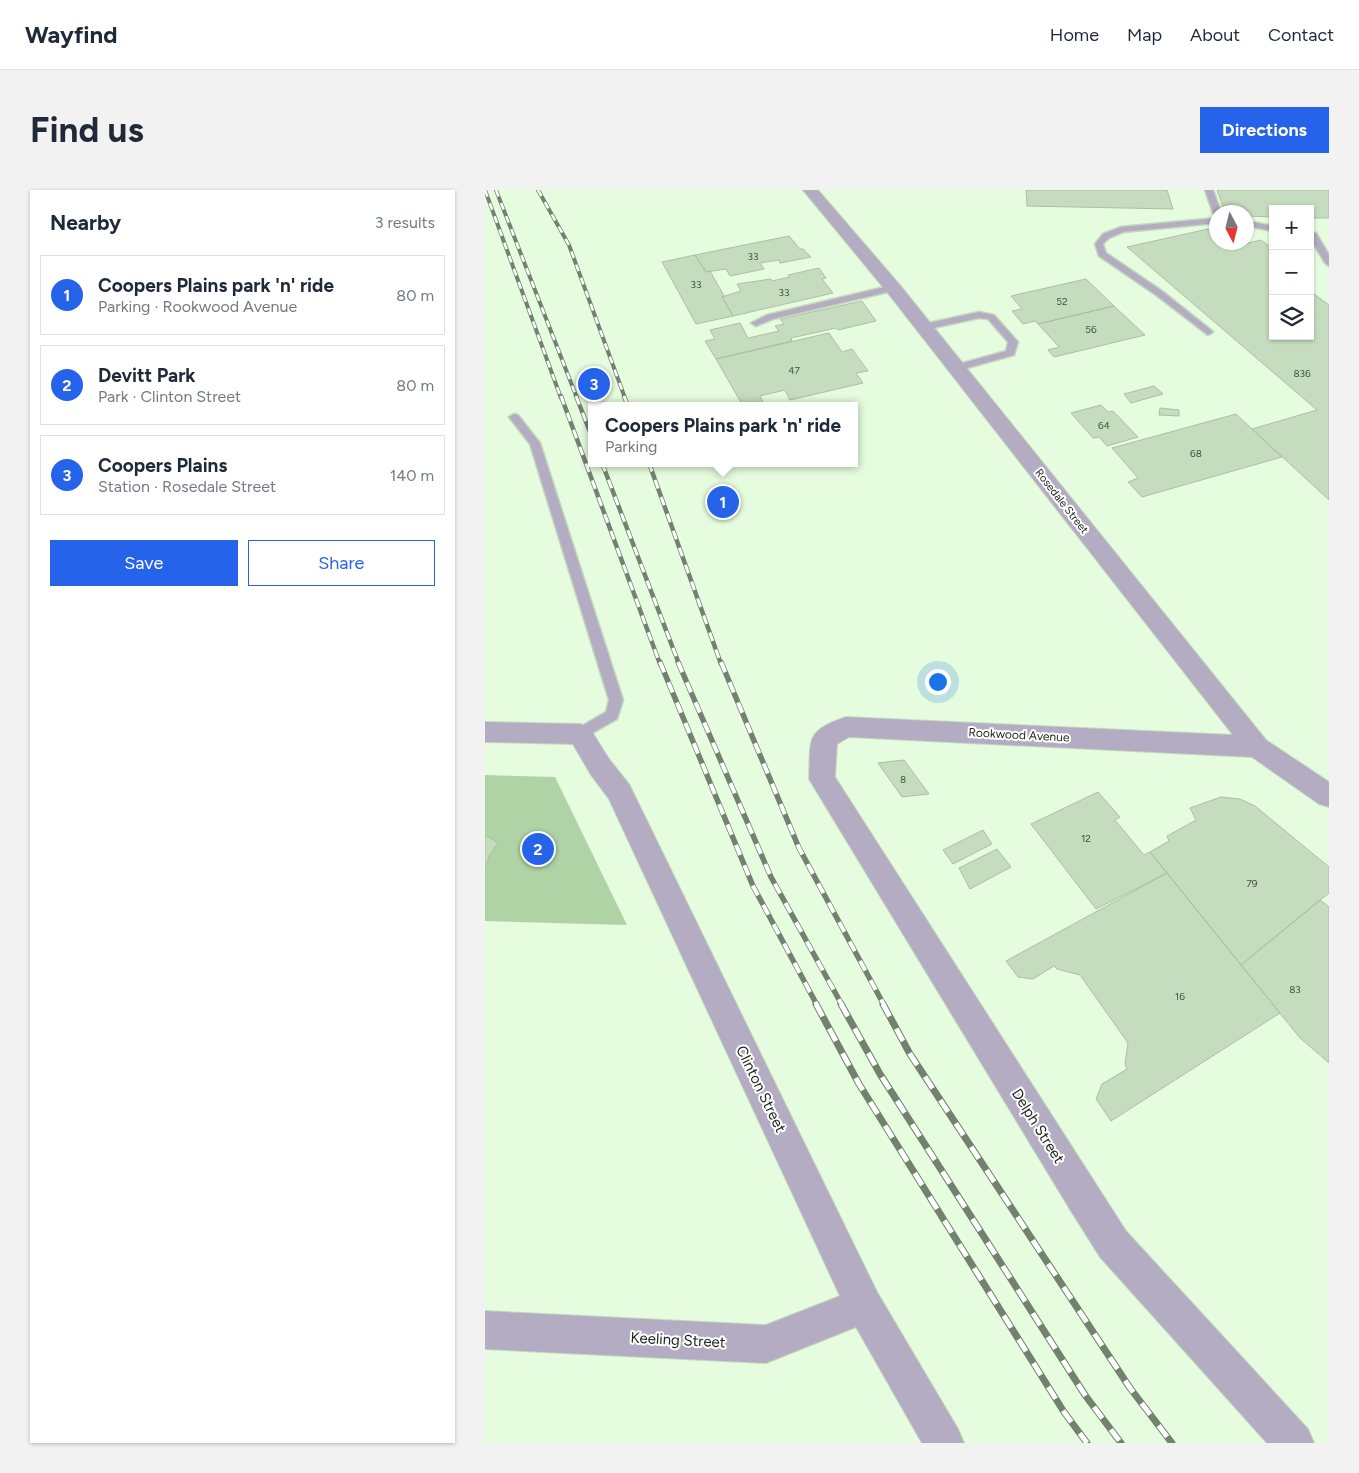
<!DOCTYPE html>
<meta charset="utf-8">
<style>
body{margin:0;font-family:Figtree,sans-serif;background:#f2f2f3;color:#1f2937}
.controls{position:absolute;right:15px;top:15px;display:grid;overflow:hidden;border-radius:0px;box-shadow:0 1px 4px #0004}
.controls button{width:45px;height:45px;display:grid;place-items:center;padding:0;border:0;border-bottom:1px solid #e0e1e3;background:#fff;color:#1f2937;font:25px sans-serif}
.compass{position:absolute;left:724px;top:15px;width:45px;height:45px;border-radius:50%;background:#fff;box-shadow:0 1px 4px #0004;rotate:173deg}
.you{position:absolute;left:452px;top:491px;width:18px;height:18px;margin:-12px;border:4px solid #fff;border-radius:50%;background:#1a73e8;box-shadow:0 0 0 8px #1a73e833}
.badge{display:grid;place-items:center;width:32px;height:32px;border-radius:50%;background:#2563eb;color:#fff;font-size:16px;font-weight:700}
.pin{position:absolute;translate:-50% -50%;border:2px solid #fff;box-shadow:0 1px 5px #0006}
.popup{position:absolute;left:103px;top:212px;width:270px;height:65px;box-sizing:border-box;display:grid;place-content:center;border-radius:0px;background:#fff;filter:drop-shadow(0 1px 4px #0005);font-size:16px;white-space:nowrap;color:#747a83}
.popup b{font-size:19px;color:#1f2937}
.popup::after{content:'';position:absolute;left:50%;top:100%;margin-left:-10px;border:10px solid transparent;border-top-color:#fff}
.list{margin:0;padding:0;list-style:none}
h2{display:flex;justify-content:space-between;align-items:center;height:65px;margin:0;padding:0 20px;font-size:21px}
h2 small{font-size:16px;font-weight:400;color:#747a83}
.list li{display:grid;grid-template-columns:32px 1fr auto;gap:15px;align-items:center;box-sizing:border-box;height:80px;margin:0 10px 10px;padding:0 10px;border:1px solid #e0e1e3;border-radius:0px}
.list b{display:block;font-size:19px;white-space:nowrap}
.list p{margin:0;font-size:16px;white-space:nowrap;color:#747a83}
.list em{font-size:16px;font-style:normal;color:#747a83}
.actions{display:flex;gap:10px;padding:15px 20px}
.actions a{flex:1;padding:11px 0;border:1px solid #2563eb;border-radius:0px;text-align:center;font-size:18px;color:#2563eb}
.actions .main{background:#2563eb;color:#fff}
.icon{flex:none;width:28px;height:28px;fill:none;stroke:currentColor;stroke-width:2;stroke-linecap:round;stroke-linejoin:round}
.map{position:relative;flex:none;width:844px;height:1253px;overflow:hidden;border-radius:0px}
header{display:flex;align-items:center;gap:30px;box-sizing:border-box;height:70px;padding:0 25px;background:#fff;border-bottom:1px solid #e0e1e3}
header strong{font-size:24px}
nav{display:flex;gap:28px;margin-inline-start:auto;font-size:18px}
.intro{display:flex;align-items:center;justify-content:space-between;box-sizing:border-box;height:120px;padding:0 30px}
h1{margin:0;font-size:35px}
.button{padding:12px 22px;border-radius:0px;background:#2563eb;color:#fff;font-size:18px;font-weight:700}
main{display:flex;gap:30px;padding:0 30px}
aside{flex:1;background:#fff;border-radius:0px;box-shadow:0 1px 4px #0004}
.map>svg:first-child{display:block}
.green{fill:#b0d3a5}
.building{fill:#c5dcbf;stroke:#aac0a3}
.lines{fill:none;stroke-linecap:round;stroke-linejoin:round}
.service-casing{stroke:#c5d9be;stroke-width:3}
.minor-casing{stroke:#c5d9be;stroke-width:2}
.service{fill:#b3acc3;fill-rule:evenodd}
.minor{fill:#b3acc3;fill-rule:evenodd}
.rail-far3-casing{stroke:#73826f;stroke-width:4}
.rail-far2-casing{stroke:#73826f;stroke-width:4.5}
.rail-far1-casing{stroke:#73826f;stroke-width:5.5}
.rail-casing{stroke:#73826f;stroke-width:7}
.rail-far3{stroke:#fff;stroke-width:2.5;stroke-dasharray:7;stroke-linecap:butt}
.rail-far2{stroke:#fff;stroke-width:3;stroke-dasharray:9;stroke-linecap:butt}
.rail-far1{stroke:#fff;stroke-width:4;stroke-dasharray:11;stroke-linecap:butt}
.rail{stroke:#fff;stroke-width:5;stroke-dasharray:14;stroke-linecap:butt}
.labels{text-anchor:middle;stroke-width:4;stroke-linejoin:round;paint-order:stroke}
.number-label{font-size:10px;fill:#455042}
.far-street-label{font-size:11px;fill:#1a2218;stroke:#fff}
.street-label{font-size:12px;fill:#1a2218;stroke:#fff}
.near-street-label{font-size:15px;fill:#1a2218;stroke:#fff}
</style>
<header>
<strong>Wayfind</strong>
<nav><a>Home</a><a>Map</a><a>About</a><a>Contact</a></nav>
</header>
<div class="intro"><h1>Find us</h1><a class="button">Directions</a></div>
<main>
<aside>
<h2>Nearby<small>3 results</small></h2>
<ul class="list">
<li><span class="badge">1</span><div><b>Coopers Plains park 'n' ride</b><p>Parking · Rookwood Avenue</p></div><em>80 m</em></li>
<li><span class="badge">2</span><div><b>Devitt Park</b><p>Park · Clinton Street</p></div><em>80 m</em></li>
<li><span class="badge">3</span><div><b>Coopers Plains</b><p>Station · Rosedale Street</p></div><em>140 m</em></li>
</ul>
<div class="actions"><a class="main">Save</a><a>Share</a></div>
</aside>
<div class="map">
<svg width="844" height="1253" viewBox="0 0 844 1253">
<rect width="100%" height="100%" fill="#e5fcde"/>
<path class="green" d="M0,585L70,587L142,735L0,731Z"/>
<path class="building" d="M541,0H682L688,19L542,16Z
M732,0H844V28H825V19H788V27L762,26V22H740Z
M723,39L732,45V52H742L747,57L776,50L788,59V146H825V105L829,104L844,115V310L767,239L832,220L642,57Z
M304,46L315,59H318L326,67L295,73L294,70L275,73L279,79L245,86L241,79L221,82L210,65Z
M210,65L221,82L225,81L239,106L237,107L248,126L211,134L177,72Z
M334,78L341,88L337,89L348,103L248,126L237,107L256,101L252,94L286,89L287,91L305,87L303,85Z
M601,89L629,116L553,134L550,131L538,134L527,121L537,119L526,106Z
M377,111L391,131L353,140L351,138L306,148L307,151L231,169L220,151L230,149L225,140L255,133L263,148L294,141L290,136L299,134L295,129Z
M629,116L660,145L569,167L563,160L574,157L553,134Z
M344,143L357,162L367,159L383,181L371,183L378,193L305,210L300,200L275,206L280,216H258L231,169Z
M669,196L678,204L646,213L639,204Z
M616,215L623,222L628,221L653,247L622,256L614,247L608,248L586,223Z
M675,218L694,220V226L674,225Z
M751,224L797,267L657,307L643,292L653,288L627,258Z
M419,570L444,604L417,607L393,573Z
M613,602L635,627L630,630L659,665L665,662L682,683L611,719L546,634Z
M736,607L755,609L770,616L844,677V703L756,775L665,662L684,651L682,646L711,630L705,618Z
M498,640L507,654L468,674L458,660Z
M0,645L13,653L4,666L0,679Z
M512,659L526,677L485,699L474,678Z
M682,683L795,823L626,931L611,909L617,894L642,879L640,874L643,853L595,785L572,779L569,776L548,789L533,787L521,771Z
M835,710L844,717V873L815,848L756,775Z"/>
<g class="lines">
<g class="service-casing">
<path id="service" d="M720,0H728L736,22H732V25L728,23Z
M732,28V33L638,42L624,48L618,54L621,63L677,101L726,140L728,142L723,145L671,105L614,66L610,54L618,44L636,37Z
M762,31L788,36V41L762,36Z
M825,43H831L844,65V76L840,73L825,48Z
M408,95L413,98L411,100L288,129L271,136L266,133L282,125Z
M494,122L509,125L533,152L529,165L475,180H467V176L521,161L523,152L503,129L494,128L439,140L434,137L439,134Z
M29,224L33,225L55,253L138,510L132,529L95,550L90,548L88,544L90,540L121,522L124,510L45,254L24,227Z"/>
</g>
<g class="minor-casing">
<path id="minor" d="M318,0H333L414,94L781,550L844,592V617L834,614L767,567L364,547L352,554L350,587L641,1041L823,1239L829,1253H782L615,1067L586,1021L324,589C326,550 319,541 361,527L748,545L402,102Z
M0,532L95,534L104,537L124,569L144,594L392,1102L473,1239L479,1253H437L371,1137L281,1173L0,1159V1121L281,1135L355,1106L124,609L106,585L88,554L0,552Z"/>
</g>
<use href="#service" class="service"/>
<use href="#minor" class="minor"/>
<g class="rail-far3-casing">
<path id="rail-far3" d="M0,0L76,208
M11,0L92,208
M53,0L84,55L140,208"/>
</g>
<g class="rail-far2-casing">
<path id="rail-far2" d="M76,206L175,474
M91,206L107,247
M139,206L143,216
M117,273L194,474
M164,273L236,474"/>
</g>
<g class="rail-far1-casing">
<path id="rail-far1" d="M175,472L268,696L332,815
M193,472L286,687L357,815
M236,472L314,658L399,815"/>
</g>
<g class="rail-casing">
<path id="rail" d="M331,814L374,894L579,1222L602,1253
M356,814L395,884L600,1205L636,1253
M398,814L425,864L645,1198L687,1253"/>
</g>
<use href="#rail-far3" class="rail-far3"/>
<use href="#rail-far2" class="rail-far2"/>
<use href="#rail-far1" class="rail-far1"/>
<use href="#rail" class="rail"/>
</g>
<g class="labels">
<g class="number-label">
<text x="268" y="70">33</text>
<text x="211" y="98">33</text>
<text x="299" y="106">33</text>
<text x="577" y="115">52</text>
<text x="606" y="143">56</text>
<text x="309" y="184">47</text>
<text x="817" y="187">836</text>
<text x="619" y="239">64</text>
<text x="711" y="267">68</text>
<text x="418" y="593">8</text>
<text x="601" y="652">12</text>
<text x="767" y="697">79</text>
<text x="810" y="803">83</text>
<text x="695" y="810">16</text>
</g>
<g class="far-street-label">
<text transform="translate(577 311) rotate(52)" y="4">Rosedale Street</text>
</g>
<g class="street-label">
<text transform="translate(534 545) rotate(3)" y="4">Rookwood Avenue</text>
</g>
<g class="near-street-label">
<text transform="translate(276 899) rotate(64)" y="5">Clinton Street</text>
<text transform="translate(553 936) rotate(58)" y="5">Delph Street</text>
<text transform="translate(193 1150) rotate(3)" y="5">Keeling Street</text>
</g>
</g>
</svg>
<div class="controls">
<button>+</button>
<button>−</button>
<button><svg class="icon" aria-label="layers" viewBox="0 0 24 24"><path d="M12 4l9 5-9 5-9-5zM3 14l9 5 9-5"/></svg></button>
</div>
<svg class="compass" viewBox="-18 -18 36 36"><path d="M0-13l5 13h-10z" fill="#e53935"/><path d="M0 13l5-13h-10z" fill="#747a83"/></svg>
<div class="you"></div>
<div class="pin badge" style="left:238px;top:312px">1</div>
<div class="popup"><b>Coopers Plains park 'n' ride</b>Parking</div>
<div class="pin badge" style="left:53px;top:659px">2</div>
<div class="pin badge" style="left:109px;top:194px">3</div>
</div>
</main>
